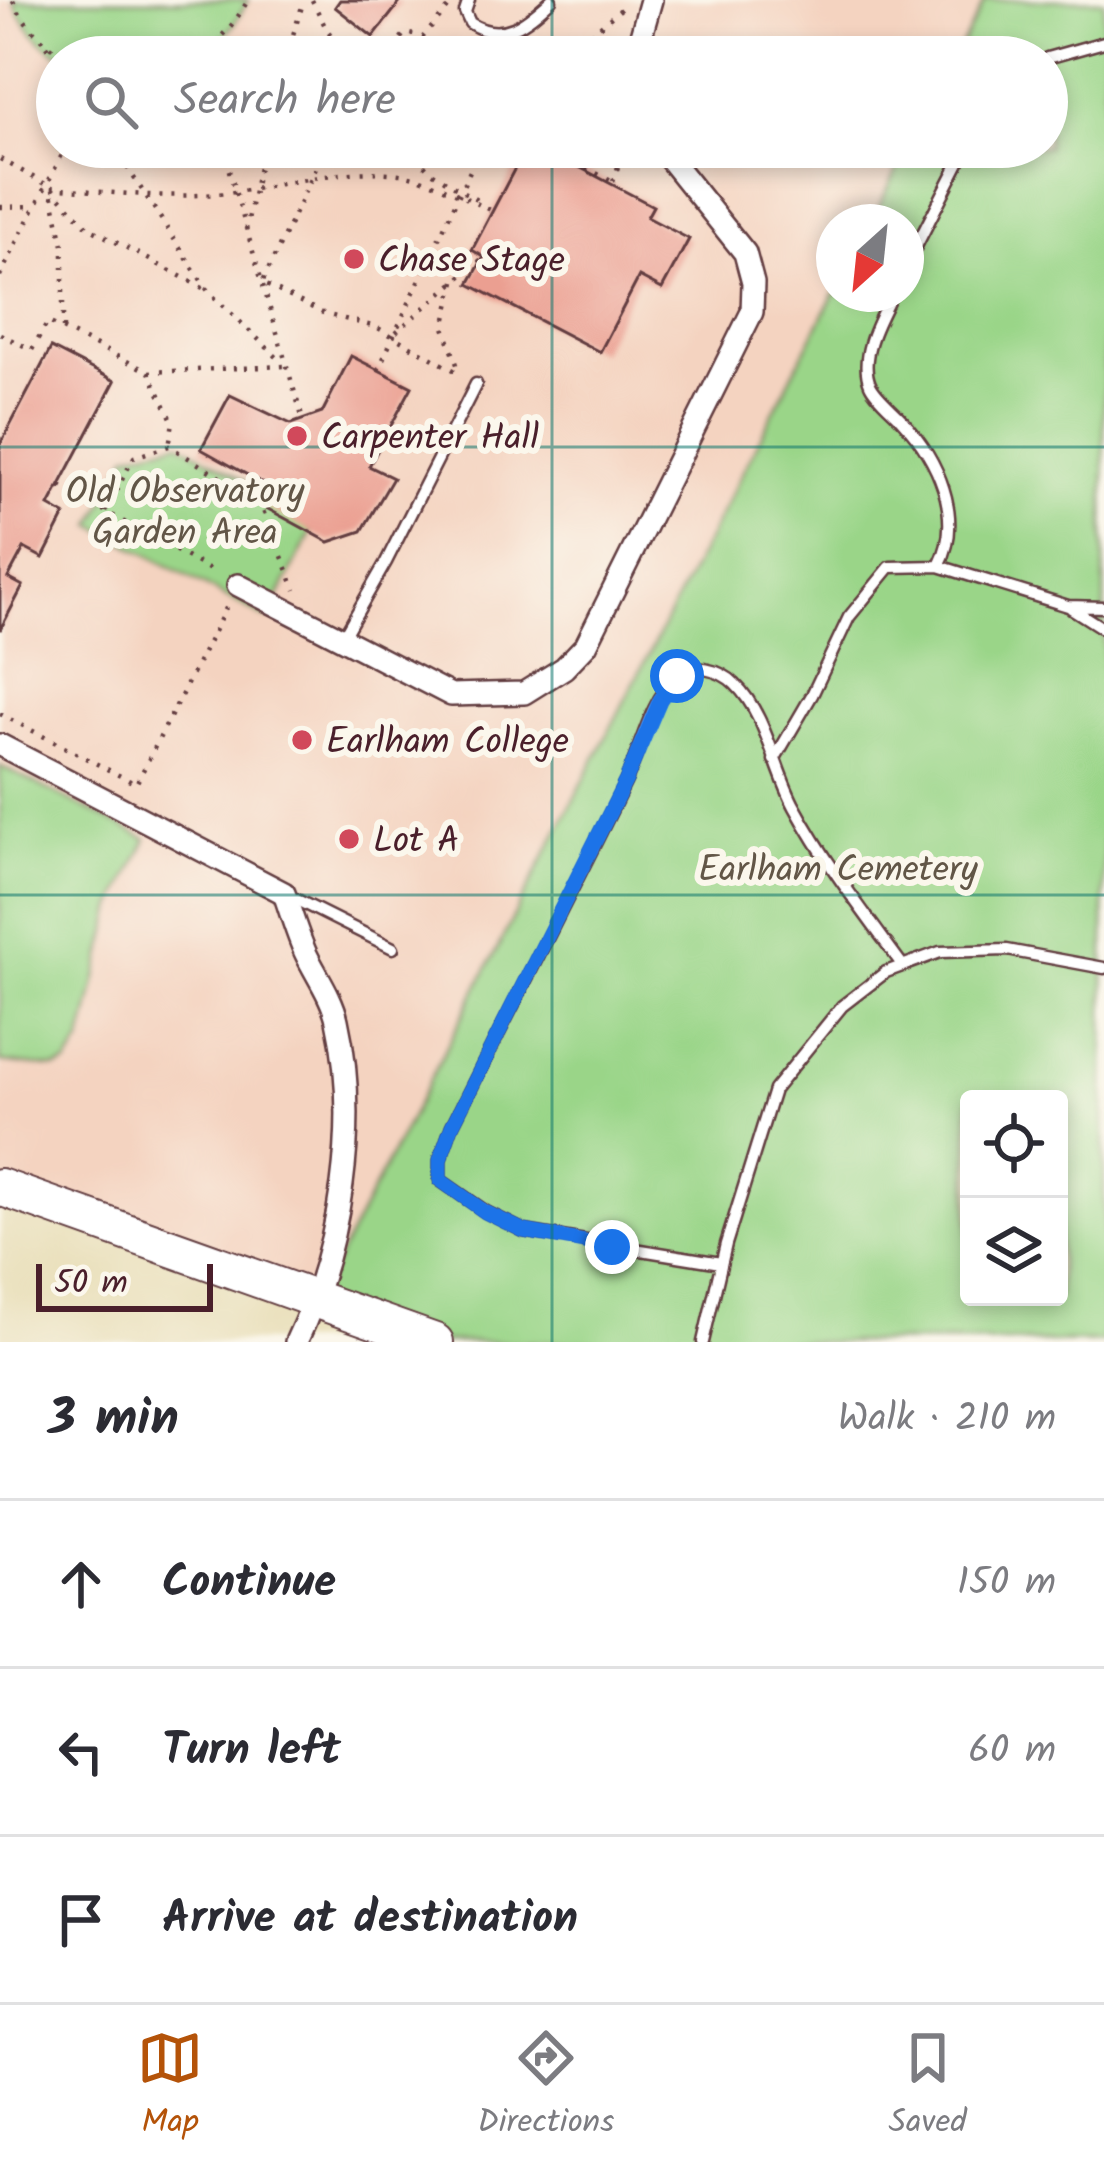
<!DOCTYPE html>
<meta charset="utf-8">
<style>
body{margin:0;font-family:Kalam,sans-serif;background:#f7f7f7;color:#2b2b33}
.controls{position:absolute;right:36px;bottom:36px;display:grid;overflow:hidden;border-radius:12px;box-shadow:0 6px 18px #0003}
.controls button{width:108px;height:108px;display:grid;place-items:center;padding:0;border:0;border-bottom:3px solid #e1e1e2;background:#fff;color:#2b2b33;font:60px sans-serif}
.compass{position:absolute;left:816px;top:204px;width:108px;height:108px;border-radius:50%;background:#fff;box-shadow:0 6px 18px #0003;rotate:207deg}
.scale{position:absolute;left:36px;bottom:30px;width:177px;box-sizing:border-box;padding-left:12px;border:6px solid #4a1f2b;border-top:0;font-size:33px;line-height:42px;white-space:nowrap;color:#4a1f2b;-webkit-text-stroke:9px #fbf7ec;paint-order:stroke}
.stop{position:absolute;width:36px;height:36px;margin:-27px;border:9px solid #1a73e8;border-radius:50%;background:#fff}
.stop.end{background:#1a73e8;border-color:#fff;box-shadow:0 3px 12px #0008}
.list{margin:0;padding:0;list-style:none}
h2{display:flex;justify-content:space-between;align-items:center;height:156px;margin:0;padding:0 48px;font-size:51px}
h2 small{font-size:39px;font-weight:400;color:#7c7c81}
.list li{display:grid;grid-template-columns:78px 1fr auto;gap:36px;align-items:center;box-sizing:border-box;height:168px;padding:0 48px;border-top:3px solid #e1e1e2}
.list b{display:block;font-size:45px;white-space:nowrap}
.list em{font-size:39px;font-style:normal;color:#7c7c81}
.icon{flex:none;width:66px;height:66px;fill:none;stroke:currentColor;stroke-width:2;stroke-linecap:round;stroke-linejoin:round}
.map{position:relative;flex:none;width:1104px;height:1342px;overflow:hidden}
.search{position:absolute;background:#fff;box-shadow:0 6px 18px #0003;left:36px;right:36px;top:36px;height:132px;display:flex;align-items:center;gap:30px;box-sizing:border-box;padding:0 42px;border-radius:66px;color:#7c7c81;font-size:45px}
.sheet{height:660px;background:#fff}
nav{display:flex;justify-content:space-around;align-items:center;box-sizing:border-box;height:168px;border-top:3px solid #e1e1e2;background:#fff;font-size:33px;color:#7c7c81}
nav a{display:grid;justify-items:center;gap:6px}
nav .on{color:#b45309}
.map>svg:first-child{display:block}
.built{fill:#f4d3c0}
.green{fill:#9ad588;stroke:#727a5a;stroke-width:3;fill-rule:evenodd}
.building{fill:#eb9f91}
.lines{fill:none;stroke-linecap:round;stroke-linejoin:round}
.service-casing{stroke:#623c40;stroke-width:15}
.minor-casing{stroke:#623c40;stroke-width:26}
.primary-casing{stroke:#623c40;stroke-width:40}
.path{stroke:#623c40;stroke-width:4.5;stroke-dasharray:3 9;stroke-linecap:butt}
.service{stroke:#fff;stroke-width:10}
.minor{stroke:#fff;stroke-width:21}
.primary{stroke:#fff;stroke-width:36}
.route{stroke:#1a73e8;stroke-width:15}
.grid{fill:none;stroke:#0f766e;stroke-width:3;stroke-opacity:0.55}
.poi-dot{fill:#d1495b;stroke:#fbf7ec;stroke-width:4.5}
.labels{text-anchor:middle;stroke-width:12;stroke-linejoin:round;paint-order:stroke}
.poi-label{font-size:36px;fill:#4a1f2b;stroke:#fbf7ec;text-anchor:start}
.park-label{font-size:36px;fill:#625647;stroke:#fbf7ec}
</style>
<div class="map">
<svg width="1104" height="1342" viewBox="0 0 1104 1342">
<rect width="100%" height="100%" fill="#fbf7ec"/>
<filter id="ink" filterUnits="userSpaceOnUse"><feTurbulence type="fractalNoise" baseFrequency=".00833" numOctaves="2"/><feDisplacementMap in="SourceGraphic" scale="24" xChannelSelector="R" yChannelSelector="G"/><feConvolveMatrix kernelMatrix="1 2 1 2 8 2 1 2 1" color-interpolation-filters="sRGB"/></filter>
<filter id="wash" filterUnits="userSpaceOnUse"><feTurbulence type="fractalNoise" baseFrequency=".004" numOctaves="4" result="noise"/><feDisplacementMap in="SourceGraphic" scale="48" xChannelSelector="R" yChannelSelector="G"/><feGaussianBlur stdDeviation="2.7" result="paint"/><feColorMatrix in="noise" values="0 0 0 0 0 0 0 0 0 0 0 0 0 0 0 0 0 1.4 0 .05"/><feComposite in="paint" operator="in"/></filter>
<g filter="url(#wash)">
<rect width="100%" height="100%" fill="#e9dfba"/>
<path class="built" d="M0,0H985L956,57H57V147H909L871,222H834V294L316,1301L0,1187Z"/>
<path class="green" d="M13,0H248C237,21 221,47 197,55C186,59 74,60 64,56C41,47 22,21 13,0Z
M985,0H1104V1342H435L316,1301L834,294H906V222H871L909,147H1047V57H956ZM969,1099H1059V1297H969Z
M179,442L316,523L267,619L93,525L128,454Z
M0,766L147,839L114,907L82,1041L68,1064L56,1068L0,1062Z"/>
<g id="blocks">
<path class="building" d="M340,0H402L373,37L335,7Z
M526,147H541L653,206L647,217L689,239L662,289L639,277L600,352L469,284L484,257L472,250Z
M51,348L115,381L49,506L65,515L43,558L24,548L8,578L23,586L0,630V445Z
M351,356L412,387L369,466L393,478L362,531L329,542L266,508L276,491L201,449L230,395L291,424L322,413Z"/>
</g>
</g>
<g filter="url(#ink)">
<use href="#blocks" fill-opacity="0" stroke="#623c40" stroke-width="3"/>
<g class="lines">
<g class="service-casing">
<path id="service" d="M469,0L465,12L470,23C502,44 526,23 551,0
M1047,58L1104,42
M906,266L967,147
M939,566L1068,606L1104,607
M1071,608L1104,629
M342,639L386,562L476,384
M774,760L812,695L849,617L890,567L939,566C965,516 937,458 902,420C893,410 875,396 870,384C858,356 880,318 892,294
M287,895L393,948
M721,1263L524,1231L486,1212L440,1180V1160L452,1126C509,1012 569,898 625,783C640,751 650,700 677,676C693,662 721,670 735,684C767,715 774,769 795,807C826,864 865,914 903,966
M703,1342L726,1244L774,1090L842,1006L886,972L940,952L1007,950L1104,968"/>
</g>
<g class="minor-casing">
<path id="minor" d="M635,57L651,0
M238,585L451,695L524,693L564,668L586,645L752,312L753,283L745,253L660,147
M0,745L284,893C291,913 297,934 306,954C316,975 332,997 337,1020C360,1123 341,1248 296,1342"/>
</g>
<g class="primary-casing">
<path id="primary" d="M0,1187L435,1342"/>
</g>
<path class="path" d="M13,0C24,25 43,42 66,57
M312,0L327,30L350,57
M46,46L57,61
M194,57C219,42 234,25 248,0
M286,57L304,0
M386,57L405,33L423,37L450,6
M563,57L627,4
M114,147L208,291L282,362
M222,147L303,420
M326,147L262,283L325,314L376,327L461,374
M408,147L430,171L483,204
M566,147L562,155L613,182
M0,159L51,187L89,228L203,288
M613,181L625,147
M0,207L34,206
M246,230L263,147
M0,276L66,147
M455,281L444,327L460,373
M63,329V245L51,187C112,193 173,200 235,192C291,184 341,167 399,174C430,178 464,198 493,211
M396,332L484,257
M0,334L32,350L48,322L149,372L173,422L169,446
M378,370L481,147
M149,372L286,366
M60,486L217,574
M105,512L134,457L169,446L259,501L296,590
M0,714L136,784L227,606"/>
<use href="#service" class="service"/>
<use href="#minor" class="minor"/>
<use href="#primary" class="primary"/>
</g>
</g>
<g class="lines" filter="url(#ink)">
<path class="route" d="M612,1247L524,1231L485,1212L440,1180V1160L452,1126L626,780L660,700L677,676"/>
</g>
<path class="grid" d="M552,0V57M552,147V1342M0,447H1104M0,895H1104"/>
<g class="poi-dot">
<circle cx="354" cy="259" r="12"/>
<circle cx="297" cy="436" r="12"/>
<circle cx="302" cy="740" r="12"/>
<circle cx="349" cy="839" r="12"/>
</g>
<g class="labels">
<g class="poi-label">
<text x="378" y="272">Chase Stage</text>
<text x="321" y="449">Carpenter Hall</text>
<text x="326" y="753">Earlham College</text>
<text x="373" y="852">Lot A</text>
</g>
<g class="park-label">
<text x="185" y="503">Old Observatory<tspan x="185" dy="41">Garden Area</tspan></text>
<text x="838" y="881">Earlham Cemetery</text>
</g>
</g>
</svg>
<div class="controls">
<button><svg class="icon" aria-label="locate" viewBox="0 0 24 24"><circle cx="12" cy="12" r="6"/><path d="M12 2v4M12 18v4M2 12h4M18 12h4"/></svg></button>
<button><svg class="icon" aria-label="layers" viewBox="0 0 24 24"><path d="M12 4l9 5-9 5-9-5zM3 14l9 5 9-5"/></svg></button>
</div>
<svg class="compass" viewBox="-18 -18 36 36"><path d="M0-13l5 13h-10z" fill="#e53935"/><path d="M0 13l5-13h-10z" fill="#7c7c81"/></svg>
<div class="scale">50 m</div>
<div class="stop" style="left:677px;top:676px"></div>
<div class="stop end" style="left:612px;top:1247px"></div>
<div class="search"><svg class="icon" aria-label="search" viewBox="0 0 24 24"><circle cx="10" cy="10" r="6"/><path d="M15 15l6 6"/></svg>Search here</div>
</div>
<section class="sheet">
<h2>3 min<small>Walk · 210 m</small></h2>
<ul class="list">
<li><svg class="icon" aria-label="ahead" viewBox="0 0 24 24"><path d="M12 20V5M6 11l6-6 6 6"/></svg><div><b>Continue</b></div><em>150 m</em></li>
<li><svg class="icon" aria-label="left" viewBox="0 0 24 24"><path d="M17 20v-9H6M10 6l-5 5 5 5"/></svg><div><b>Turn left</b></div><em>60 m</em></li>
<li><svg class="icon" aria-label="arrive" viewBox="0 0 24 24"><path d="M6 21V4h12l-3 4 3 4H6"/></svg><div><b>Arrive at destination</b></div></li>
</ul>
</section>
<nav>
<a class="on"><svg class="icon" aria-label="map" viewBox="0 0 24 24"><path d="M3 6l6-2 6 2 6-2v14l-6 2-6-2-6 2zM9 4v14M15 6v14"/></svg>Map</a>
<a><svg class="icon" aria-label="directions" viewBox="0 0 24 24"><path d="M12 3l9 9-9 9-9-9zM9 14v-3h6M13 9l2 2-2 2"/></svg>Directions</a>
<a><svg class="icon" aria-label="saved" viewBox="0 0 24 24"><path d="M7 4h10v16l-5-4-5 4z"/></svg>Saved</a>
</nav>
